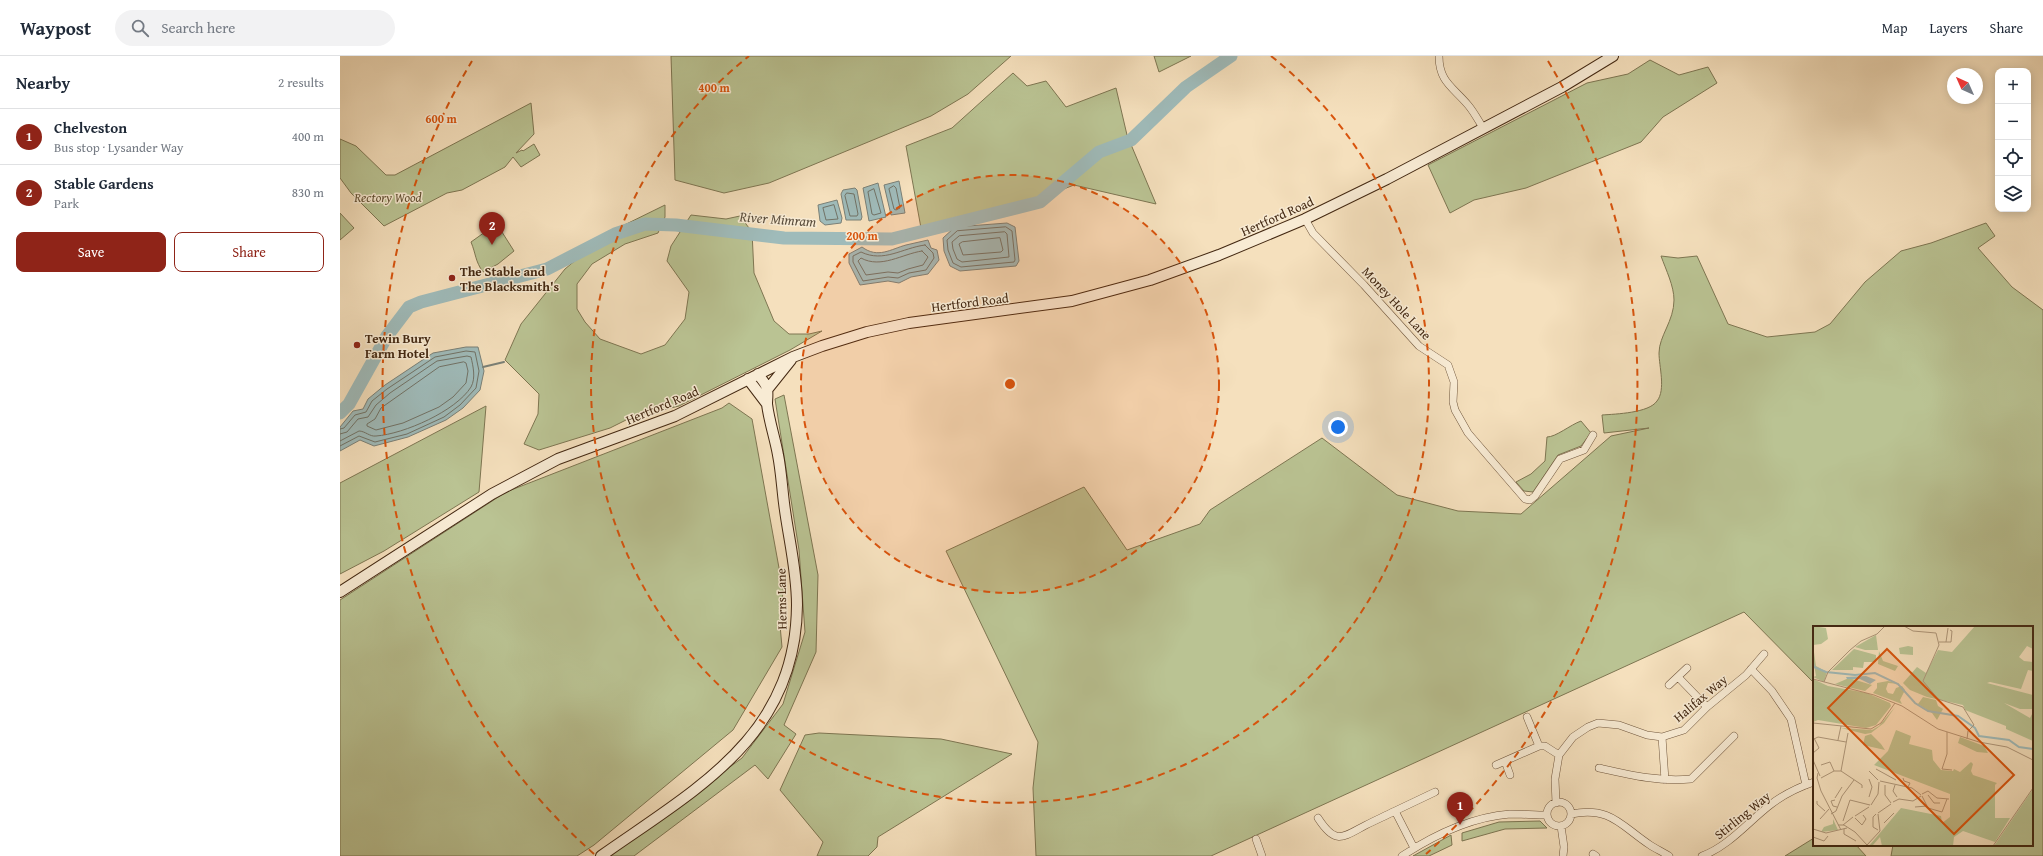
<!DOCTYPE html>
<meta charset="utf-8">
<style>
body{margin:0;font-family:"Gentium Book Plus",serif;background:#f2f2f3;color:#1f2937}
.controls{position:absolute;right:12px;top:12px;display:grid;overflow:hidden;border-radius:8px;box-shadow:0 2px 10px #0003}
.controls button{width:36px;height:36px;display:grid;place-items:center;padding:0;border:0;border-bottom:1px solid #e0e1e3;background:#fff;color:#1f2937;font:20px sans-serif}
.compass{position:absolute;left:1607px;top:12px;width:36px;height:36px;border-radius:50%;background:#fff;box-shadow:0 2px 10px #0003;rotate:315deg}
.you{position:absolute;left:998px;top:371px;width:14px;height:14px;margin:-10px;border:3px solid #fff;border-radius:50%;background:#1a73e8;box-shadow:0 0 0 6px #1a73e833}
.badge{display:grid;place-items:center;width:26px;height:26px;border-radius:50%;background:#8f2418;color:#fff;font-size:13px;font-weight:700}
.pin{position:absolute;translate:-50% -33px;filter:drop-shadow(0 1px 2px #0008)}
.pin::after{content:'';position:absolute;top:21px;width:14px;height:12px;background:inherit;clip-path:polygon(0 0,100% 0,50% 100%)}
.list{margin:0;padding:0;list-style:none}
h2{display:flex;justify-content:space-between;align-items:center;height:52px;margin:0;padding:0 16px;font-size:17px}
h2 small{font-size:13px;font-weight:400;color:#747a83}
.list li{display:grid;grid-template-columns:26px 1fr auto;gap:12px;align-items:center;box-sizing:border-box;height:56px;padding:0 16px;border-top:1px solid #e0e1e3}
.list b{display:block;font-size:15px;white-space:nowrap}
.list p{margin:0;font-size:13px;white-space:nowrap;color:#747a83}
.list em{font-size:13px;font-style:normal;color:#747a83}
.actions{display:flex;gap:8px;padding:12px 16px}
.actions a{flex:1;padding:9px 0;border:1px solid #8f2418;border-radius:8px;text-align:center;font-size:14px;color:#8f2418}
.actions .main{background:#8f2418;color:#fff}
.icon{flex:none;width:22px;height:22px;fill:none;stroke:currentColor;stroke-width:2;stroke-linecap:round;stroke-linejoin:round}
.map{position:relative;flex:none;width:1703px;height:800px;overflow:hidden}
header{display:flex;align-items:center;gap:24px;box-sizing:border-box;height:56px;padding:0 20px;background:#fff;border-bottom:1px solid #e0e1e3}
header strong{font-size:19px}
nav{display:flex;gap:22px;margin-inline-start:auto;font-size:14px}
.search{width:280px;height:36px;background:#f2f2f3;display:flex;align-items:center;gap:10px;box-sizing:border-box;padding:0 14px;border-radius:22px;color:#747a83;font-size:15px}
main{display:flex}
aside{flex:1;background:#fff}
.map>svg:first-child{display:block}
.green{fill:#bac393;stroke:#7e7652}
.water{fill:#9fbbba;stroke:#7a8077}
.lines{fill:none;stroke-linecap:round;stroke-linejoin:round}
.shore{stroke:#717266;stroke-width:1}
.stream{stroke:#7a8077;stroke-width:2}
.river{stroke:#9fbbba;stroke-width:13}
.street-casing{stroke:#70563d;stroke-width:8}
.secondary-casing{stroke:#432812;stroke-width:12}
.street{stroke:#f8ebd4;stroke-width:7}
.secondary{stroke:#f8ebd4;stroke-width:10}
.ring{fill:none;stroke:#d8540d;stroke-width:2;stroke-dasharray:7 5}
.poi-dot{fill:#8f2418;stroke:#f8ebd4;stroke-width:1.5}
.labels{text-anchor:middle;stroke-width:3;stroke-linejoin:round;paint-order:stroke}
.park-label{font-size:13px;font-style:italic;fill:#614f32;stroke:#f8ebd4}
.street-label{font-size:13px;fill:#432812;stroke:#f8ebd4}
.poi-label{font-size:13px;font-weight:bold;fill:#432812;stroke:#f8ebd4;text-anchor:start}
.water-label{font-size:14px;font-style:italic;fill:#5a4d3c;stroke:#f8ebd4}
.inset-river{fill:none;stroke:#9fbbba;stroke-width:2}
.inset-road{fill:none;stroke:#ae9679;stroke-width:1}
.view{fill:#d8540d;fill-opacity:0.15;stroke:#d8540d;stroke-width:2}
.inset-edge{fill:none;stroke:#432812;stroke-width:2}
.centre{fill:#d8540d;stroke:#f8ebd4;stroke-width:2}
.ring-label{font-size:12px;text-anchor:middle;font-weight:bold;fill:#d8540d;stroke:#f8ebd4;stroke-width:3;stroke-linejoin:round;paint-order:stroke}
</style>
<header>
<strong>Waypost</strong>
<div class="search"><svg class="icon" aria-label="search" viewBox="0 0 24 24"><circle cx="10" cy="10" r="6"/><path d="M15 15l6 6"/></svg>Search here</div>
<nav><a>Map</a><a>Layers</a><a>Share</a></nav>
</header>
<main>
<aside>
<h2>Nearby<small>2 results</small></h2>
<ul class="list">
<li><span class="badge">1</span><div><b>Chelveston</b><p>Bus stop · Lysander Way</p></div><em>400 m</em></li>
<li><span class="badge">2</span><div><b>Stable Gardens</b><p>Park</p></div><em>830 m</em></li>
</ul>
<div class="actions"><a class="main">Save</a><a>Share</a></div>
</aside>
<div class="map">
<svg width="1703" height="800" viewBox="0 0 1703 800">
<rect width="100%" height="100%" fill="#f5e0bd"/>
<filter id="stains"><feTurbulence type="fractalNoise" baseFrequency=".005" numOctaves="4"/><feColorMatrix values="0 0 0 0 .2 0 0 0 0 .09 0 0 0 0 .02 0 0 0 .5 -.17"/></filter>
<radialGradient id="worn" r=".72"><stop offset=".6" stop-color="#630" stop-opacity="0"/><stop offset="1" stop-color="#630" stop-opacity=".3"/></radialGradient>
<path class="green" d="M331,0H671L628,38L591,60L429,127L384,137L335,124Z
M814,0H851L819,16Z
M1310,4L1339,19L1368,11L1377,27L1323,61L1301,86L1186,132L1134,144L1110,157L1088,109L1247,27L1288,18Z
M673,17L687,30L706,25L726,51L776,32L787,79L816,148L734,129L682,149L581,172L566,90L612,72Z
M191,47L194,78L176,97L182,94L183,95L194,88L200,99L181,111L173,101L165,111L122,134L107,137L44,170L11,137L0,122V83L16,90L46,119H55Z
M325,149V161L318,177L285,188L252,208L237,228V253L245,266L260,283L301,298L325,289L345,263L349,236L327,205L331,190L351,159L386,163L400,160L412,176L414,217L434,265L449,278H469L482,275L450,294L339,350L290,362L270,372L199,394L184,388L198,358L199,338L165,304L181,268L225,213L268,177Z
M0,157L14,172L0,184Z
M155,165L174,195L158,208L143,216C135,205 136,198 131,186L145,176V173Z
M1646,167L1655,180L1638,192L1672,231L1703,254V800H1551L1553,789H1692V571H1474V627L1404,556L871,800H696L693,732L698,686L606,495L744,431L787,494L860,468L870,454L982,382L1057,439L1118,455L1181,458L1271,380L1309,372L1264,377L1262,359C1276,358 1309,357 1317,345C1326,334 1319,310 1319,297C1319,280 1334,265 1334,244C1334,230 1326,214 1321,200L1338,202L1357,200L1388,268L1427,281L1475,276L1490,268L1525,226L1561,195L1591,187Z
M444,339L478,519L476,596L444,669L456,678L428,723L415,709L294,800H270L402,702L443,648L465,576L459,494L435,343Z
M389,347L412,363L443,534L440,569L442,591L393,674L254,789L237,800H0V544L166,436L382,352Z
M146,350L139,436L44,495L0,518V427Z
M1241,365L1251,377L1241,390L1218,399L1193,436L1184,435L1176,426L1191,418L1205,405L1207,381C1216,381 1230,369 1241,365Z
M479,677L601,683L672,698L538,781L537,791L528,800H477L483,786L440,734L465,679Z
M1200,765L1207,772L1165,773L1122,785V777L1159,766Z
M1111,779L1112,789L1089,800H1073Z
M1474,782V789H1516L1526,800H1445Z"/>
<path class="water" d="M559,125L565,157L551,159L544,129Z
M538,127L546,161L529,165L523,132Z
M515,132L517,134L522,161L521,164H506L501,138L503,134Z
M497,144L502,162L501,167L485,169L480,165L478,149Z
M667,167L675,171L679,205L676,210L620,215L610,210L604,195L603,182L615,171Z
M588,184L591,192L597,194L599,204L588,218L571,221L559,227L548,225L520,229L509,207V198L522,191C538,203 551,193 566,189C573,187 581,186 588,184Z
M126,291H138L144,315L140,334L123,352L106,364L68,381L34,390L20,384L0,395V371L13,355L23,353L28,343L45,329L93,297Z"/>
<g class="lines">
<path class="shore" d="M554,130L556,132L560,152L556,154L554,153L549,133Z
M534,133L541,157L534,159L532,158L528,136Z
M507,137L514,138L518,158L517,160H510L505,140Z
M494,149L498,163L486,164L483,152Z
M666,171L672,175L675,204L674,206L621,211L613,207L608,194L607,184L617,175Z
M665,176L667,178L669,201L622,206L617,203L613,193L612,186L619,180Z
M660,182L663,194L661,196L623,199L619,188L622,186Z
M585,189L593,197L594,202L586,214L569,217L558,222L548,221L523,225L513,206V200L521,196C544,207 562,192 585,189Z
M582,195L588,201L583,209L568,213L558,217L548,216L526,219L518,205L521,202C541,213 562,198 582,195Z
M124,306L126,307L128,315L126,327L113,341L99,351L63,367L36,374L27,370V368L35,363L41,352L99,311Z
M0,373L4,372L15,359L26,356L32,345L47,333L95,301L126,295L135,296L139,315L136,332L120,349L104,361L67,378L35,386L19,380L0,390
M0,378L7,376L18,363L28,361L36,349L50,337L97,305L127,300L131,301C133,310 136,322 131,331C116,355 64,378 36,380C30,381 25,375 19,375L0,385"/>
<path class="stream" d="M143,311L164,306"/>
<path class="river" d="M0,357L9,348L47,280L69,251L81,246L207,213L275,178L305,168L336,169L444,182L552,183L700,146L759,96L791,84L846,31L891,0"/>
<g class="street-casing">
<path id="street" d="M1099,0C1099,26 1113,31 1128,49C1134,56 1138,64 1143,72
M965,163L973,177L1024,229L1079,290L1108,309L1114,326L1113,346L1115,354L1128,377L1185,443L1190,444L1195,440L1220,403L1244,394L1253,379
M1411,613L1432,635L1451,663L1466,729
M1338,621L1367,651
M1329,629L1347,612
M1187,661L1199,690
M1322,681L1325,724
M1165,705L1170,719
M1156,709L1199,690H1205L1219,699
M1259,712C1290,719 1319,726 1351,723L1394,680
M1207 758a12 12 0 1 1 24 0a12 12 0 1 1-24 0Z
M1216,747L1215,723L1219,699L1233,681L1248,671L1258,667L1279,669L1307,679L1322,681L1344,674L1367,651L1406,619L1424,598
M1055,755L1095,736
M1231,758C1271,750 1281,770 1310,789C1316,793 1323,796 1329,800
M978,762C996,790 1003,781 1026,769C1036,764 1045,760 1055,755L1074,792
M1221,770L1224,791L1223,800
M916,783L922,800
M1253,798L1256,800
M1062,800C1094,779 1132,761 1170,758C1182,758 1195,759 1207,759
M1362,800C1389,790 1408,766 1430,749C1443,739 1459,731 1474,726"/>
</g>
<g class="secondary-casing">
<path id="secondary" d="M408,323L427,348
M427,334L451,304
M0,536L152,438L218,403L335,360L453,301L482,290L527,276L569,267L732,245L810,224L879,199L965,163L1047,123L1222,31L1273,0
M261,800C356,733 456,681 457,549C457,514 448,480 444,447C442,431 441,414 438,399C435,382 429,365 427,348C427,343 428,338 427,333C426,327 421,323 418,318"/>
</g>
<use href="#street" class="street"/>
<use href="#secondary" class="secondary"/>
</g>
<circle cx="670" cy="328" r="209" fill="#d8540d" fill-opacity=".12"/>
<g class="ring">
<circle cx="670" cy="328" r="209"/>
<path d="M931 0A419 419 0 1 1 409 0"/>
<path d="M254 798A628 628 0 0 1 132 5M1208 5A628 628 0 0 1 1086 798"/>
</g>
<g class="poi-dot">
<circle cx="112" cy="222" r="4"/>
<circle cx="17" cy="289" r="4"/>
</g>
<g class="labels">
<g class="park-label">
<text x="48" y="146">Rectory Wood</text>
</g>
<g class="street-label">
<text transform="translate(937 160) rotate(-24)" y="5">Hertford Road</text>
<text transform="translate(630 246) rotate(-7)" y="5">Hertford Road</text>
<text transform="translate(1057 247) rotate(47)" y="5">Money Hole Lane</text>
<text transform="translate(322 349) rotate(-23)" y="5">Hertford Road</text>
<text transform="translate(441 543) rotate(-91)" y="5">Herns Lane</text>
<text transform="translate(1360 642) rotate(-40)" y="5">Halifax Way</text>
<text transform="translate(1402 759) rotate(-39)" y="5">Stirling Way</text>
</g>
<g class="poi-label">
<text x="120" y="220">The Stable and<tspan x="120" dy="15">The Blacksmith's</tspan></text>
<text x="25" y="287">Tewin Bury<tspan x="25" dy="15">Farm Hotel</tspan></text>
</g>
<g class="water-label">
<text transform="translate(438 163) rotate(4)" y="5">River Mimram</text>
</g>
</g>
<g transform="translate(1473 570)">
<rect width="220" height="220" fill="#f5e0bd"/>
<path d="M0,0L13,2L15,13L8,18L0,19L3,40L14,46L11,56L0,51L3,50L0,33ZM162,0H220V23L214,20L206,31L211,35L220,36V45L215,44L208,63L177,56L174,57L220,69V83H207L191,77L217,92L220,86V115L193,103V100L152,84L150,79L114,71L97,64L90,57L104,41L113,47L125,24L139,26ZM63,9L65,24H52L42,21ZM95,20L100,21V29L87,28L86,22ZM41,23L63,29V36H51L50,42L40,41V44H19ZM66,25L70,35L85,40L82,45L65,38ZM36,52L59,59L52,65L22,58ZM0,53L15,60L54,67L77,77L78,80L63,99L53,102L5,94L0,96ZM75,55L87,58L75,57L73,63L75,67L80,68L83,62L89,60L92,64L87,74L89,78L60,67L64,62V57ZM110,71L123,74L125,80L130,83L124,94L119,87L105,78ZM82,81L71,97L58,107L52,108L28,102L59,104L66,100ZM83,104L98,110L96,118L119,124L120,134L128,144L140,145L141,143L147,146L158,136L160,138L158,145L160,149L184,157L182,159V192H197L182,216L150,205L141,211L140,220H69L67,211L60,219L56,220L88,182L128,190L129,197L137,191V168L61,139L75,125ZM58,108L68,118L72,124L50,119L52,110ZM147,111L171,120L175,127L164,126L145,117ZM220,163V220H181ZM20,193L25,204L8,206L11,201L20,198Z" fill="#bac393"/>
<path d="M53,50L63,54L57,58L47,53H34L33,51Z" fill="#9fbbba"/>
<path class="inset-river" d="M0,37L1,41L13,46L42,49L62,47L85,58L102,77L115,85L145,90L162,102L166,110L196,114L206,121L220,123"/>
<path class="inset-road" d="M91,0L100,5L123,7M123,7L126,19L110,55L125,73L150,81L161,99L155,105L154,113M126,16H138L139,5L137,4M133,16L135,2M0,53L61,69L89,80L125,103L166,116L194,121L220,134M11,56L15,46L37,24L48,15L64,8L72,0M0,97L58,103L68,97L82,77M134,106V128L129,143L139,144M1,113L5,111L33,116M25,114L28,100M0,127L6,122L1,112M0,134L7,150M8,139L17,136L21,145M63,143L83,154M28,145L35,107M56,145L65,154M5,147L4,152L8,165L28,204M8,152L21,145H28L49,159V162M90,152L91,155L97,157L95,161M56,153L59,161L56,171M67,155L99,162L108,169M72,159V169L78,177M82,159L80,165L84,171M109,168L115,165L124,172L136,173M115,169L121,177H127M109,170L115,182L129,186M22,172L29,161M22,174L18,175L20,180L24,181M4,175V178L12,185M80,176L86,173L100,175L108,170M58,179L65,168L66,156M102,181L114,180M129,186L134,173M65,187L78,178M18,188L23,185L29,170L41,154M63,188L60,191V201L65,204M42,190L56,181M42,192L49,199L53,193L50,189M7,193L16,183M30,195L37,174L57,179M71,197L81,187M25,199H31L42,206L54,219M30,199L40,191M0,203L13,207L34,202M31,203V208L43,215M0,211L11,215L15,210M54,219L67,205L65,188M180,220L220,162"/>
<path class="view" d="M74,23L201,149L141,208L15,82Z"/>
<rect width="220" height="220" class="inset-edge"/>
</g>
<circle cx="670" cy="328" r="6" class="centre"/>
<g class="ring-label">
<text x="374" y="36">400 m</text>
<text x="101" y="67">600 m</text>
<text x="522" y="184">200 m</text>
</g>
<rect width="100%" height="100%" filter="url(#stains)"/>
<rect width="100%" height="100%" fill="url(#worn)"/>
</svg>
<div class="controls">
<button>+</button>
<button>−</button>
<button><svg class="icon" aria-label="locate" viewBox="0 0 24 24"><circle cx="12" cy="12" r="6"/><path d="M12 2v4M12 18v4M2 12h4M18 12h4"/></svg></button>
<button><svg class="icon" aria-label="layers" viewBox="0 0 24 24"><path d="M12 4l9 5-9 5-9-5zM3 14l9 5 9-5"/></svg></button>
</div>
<svg class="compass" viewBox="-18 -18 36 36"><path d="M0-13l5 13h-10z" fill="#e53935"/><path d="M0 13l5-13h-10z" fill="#747a83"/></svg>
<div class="you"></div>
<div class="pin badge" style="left:1120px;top:769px">1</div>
<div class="pin badge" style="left:152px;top:189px">2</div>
</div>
</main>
